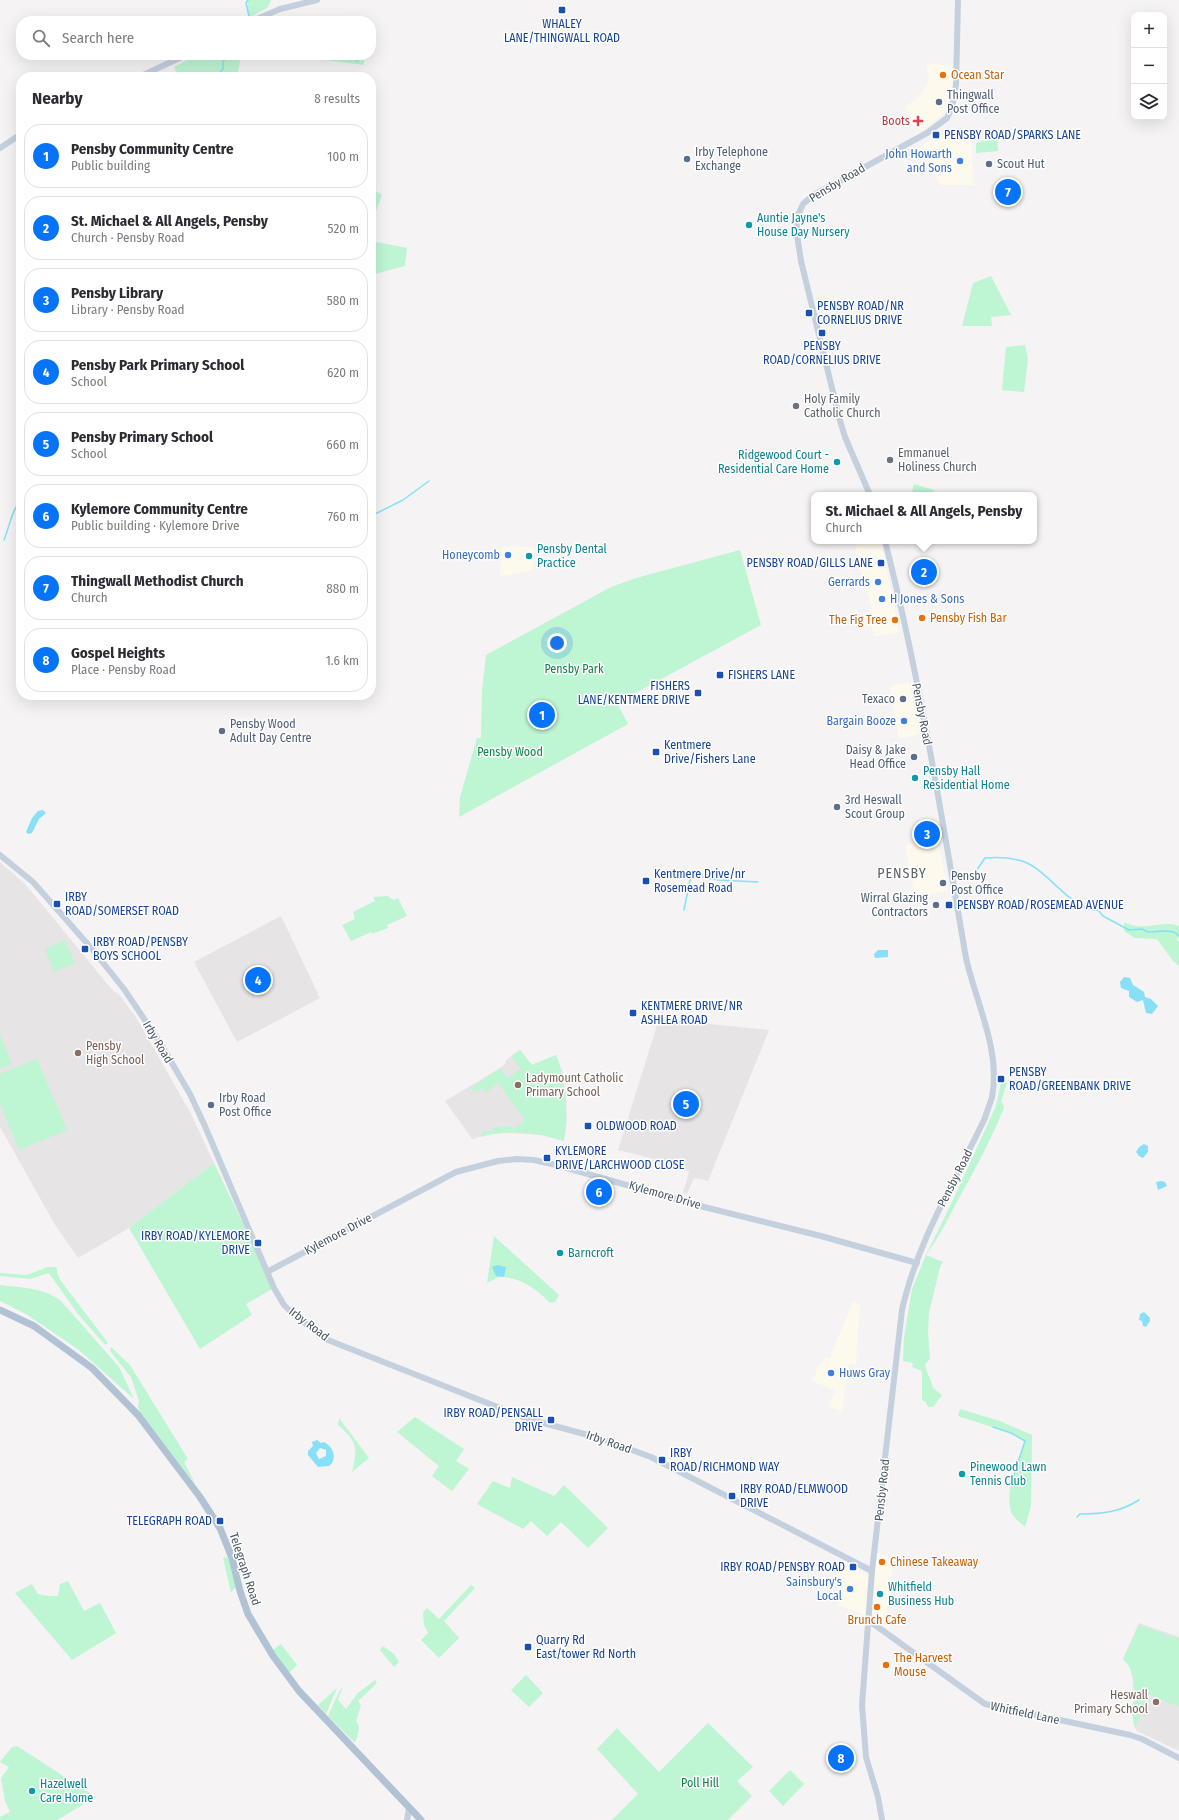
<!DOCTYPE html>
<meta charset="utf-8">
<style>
body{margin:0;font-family:"Fira Sans Condensed",sans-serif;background:#f2f2f3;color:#2b2b33}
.controls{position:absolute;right:12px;top:12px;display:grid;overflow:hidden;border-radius:8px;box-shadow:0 4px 16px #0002}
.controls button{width:36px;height:36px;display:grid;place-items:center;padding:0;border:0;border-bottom:1px solid #e1e1e2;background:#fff;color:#2b2b33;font:20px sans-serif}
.you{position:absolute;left:557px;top:643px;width:14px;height:14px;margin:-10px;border:3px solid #fff;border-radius:50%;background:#1a73e8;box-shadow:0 0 0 6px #1a73e833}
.badge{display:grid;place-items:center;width:26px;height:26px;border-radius:50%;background:#0673fb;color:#fff;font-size:13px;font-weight:700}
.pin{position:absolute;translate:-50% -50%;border:2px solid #fff;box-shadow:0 1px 4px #0006}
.popup{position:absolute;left:811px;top:492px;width:226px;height:52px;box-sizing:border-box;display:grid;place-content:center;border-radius:8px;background:#fff;filter:drop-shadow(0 1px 3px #0005);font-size:13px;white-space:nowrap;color:#7c7c81}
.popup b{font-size:15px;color:#2b2b33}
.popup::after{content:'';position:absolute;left:50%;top:100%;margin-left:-8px;border:8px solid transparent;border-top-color:#fff}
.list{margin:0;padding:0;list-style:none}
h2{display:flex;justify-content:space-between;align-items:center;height:52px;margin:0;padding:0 16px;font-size:17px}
h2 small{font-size:13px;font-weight:400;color:#7c7c81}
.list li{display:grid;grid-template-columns:26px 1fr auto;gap:12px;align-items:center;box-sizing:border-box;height:64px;margin:0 8px 8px;padding:0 8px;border:1px solid #e1e1e2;border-radius:16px}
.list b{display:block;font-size:15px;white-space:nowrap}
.list p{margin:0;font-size:13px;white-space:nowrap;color:#7c7c81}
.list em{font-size:13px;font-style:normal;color:#7c7c81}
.icon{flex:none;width:22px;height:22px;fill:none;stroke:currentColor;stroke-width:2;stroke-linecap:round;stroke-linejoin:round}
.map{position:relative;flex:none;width:1179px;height:1820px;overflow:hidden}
.search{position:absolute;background:#fff;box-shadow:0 4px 16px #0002;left:16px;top:16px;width:360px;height:44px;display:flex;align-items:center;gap:10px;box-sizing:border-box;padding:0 14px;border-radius:16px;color:#7c7c81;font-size:15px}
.panel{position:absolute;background:#fff;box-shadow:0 4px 16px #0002;left:16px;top:72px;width:360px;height:628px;border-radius:16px}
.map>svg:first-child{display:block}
.commercial{fill:#fef9ed}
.education{fill:#e6e4e5}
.green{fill:#bef5d3}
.water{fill:#87e0f7;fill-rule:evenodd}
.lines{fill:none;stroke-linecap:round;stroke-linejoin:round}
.stream{stroke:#87e0f7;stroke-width:1.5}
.secondary{stroke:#c4d0dd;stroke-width:6}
.primary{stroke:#b0c2d4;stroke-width:7}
.transit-dot{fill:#1a4fb4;stroke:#fff;stroke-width:1.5}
.food-dot{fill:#e8710a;stroke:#fff;stroke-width:1.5}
.service-dot{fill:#5c6f8a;stroke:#fff;stroke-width:1.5}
.health-dot{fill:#e0444e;stroke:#fff;stroke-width:1.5}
.shop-dot{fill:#3f7fe0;stroke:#fff;stroke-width:1.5}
.culture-dot{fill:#0f9aa8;stroke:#fff;stroke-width:1.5}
.worship-dot{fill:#6b7280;stroke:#fff;stroke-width:1.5}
.education-dot{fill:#8d6e63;stroke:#fff;stroke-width:1.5}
.labels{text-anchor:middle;stroke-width:3;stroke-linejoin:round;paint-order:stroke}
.transit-label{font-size:12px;fill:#164399;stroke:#fff;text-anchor:start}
.food-label{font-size:12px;fill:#c56008;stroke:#fff;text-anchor:start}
.service-label{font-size:12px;fill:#4e5e75;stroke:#fff;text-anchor:start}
.health-label{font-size:12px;fill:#be3a42;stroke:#fff;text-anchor:end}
.shop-label{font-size:12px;fill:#366cbe;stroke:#fff;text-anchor:end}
.street-label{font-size:12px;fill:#485663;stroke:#fff}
.culture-label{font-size:12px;fill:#0d838f;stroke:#fff;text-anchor:start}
.worship-label{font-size:12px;fill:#5b616d;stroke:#fff;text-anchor:start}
.park-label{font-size:12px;fill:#0d8348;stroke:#fff}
.education-label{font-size:12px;fill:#785e54;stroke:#fff;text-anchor:start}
.quarter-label{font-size:14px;letter-spacing:1px;fill:#5e6369;stroke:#fff}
</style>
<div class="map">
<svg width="1179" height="1820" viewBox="0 0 1179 1820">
<rect width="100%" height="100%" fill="#f5f3f3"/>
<path class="commercial" d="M931,64L954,65L952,98L943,114L923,130H919L905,107L921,95L929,79L926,65Z
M952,133L960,139L972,143L973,185H941L920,152L923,144L942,135Z
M854,541H881L899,632L874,637L870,620L874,618Z
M512,546L535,548L532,570L500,577L502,547Z
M909,682L920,734L899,739L889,686Z
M937,838L948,891L915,897L905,845Z
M853,1302L860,1304L856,1364H849L842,1411L829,1407L835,1390L811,1381L813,1376H816V1368L826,1358L829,1359Z
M877,1553L894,1558L886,1615L894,1621L889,1630L873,1618L838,1605L843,1585L835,1581L843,1562L874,1579Z"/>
<path class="education" d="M0,862L26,885L114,992L118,993L137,1019L191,1114L214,1163L129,1228L78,1258L54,1223L0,1127Z
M281,916L320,998L237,1042L194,962Z
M659,1019L769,1030L708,1181L694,1178L687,1194L683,1193L689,1172L682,1166L618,1150Z
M520,1050L532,1065L556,1055L563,1073L566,1098L567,1120L564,1141L542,1135L508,1133L489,1134L472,1139L445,1101L500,1068L505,1064L506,1060Z
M1139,1623L1179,1637V1751L1137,1731L1134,1725L1133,1679L1129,1665L1123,1659Z"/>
<path class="green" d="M248,0H271L268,7L249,18L247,11Z
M197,55H241L237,77H178L174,67Z
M286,55H364V65Z
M997,137L998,151L976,153V143Z
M371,188L382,195L371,225Z
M371,241L407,248L405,266L371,275Z
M991,276L1011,315L991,317L992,326H962L973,283Z
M1025,345L1028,359L1024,392L1002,390L1006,347Z
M914,484L934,490L933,495H911Z
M740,550L761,625L617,703L628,724L459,817L460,797L477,738H481L482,691L486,655L611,587L636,578Z
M388,896L393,900L398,898L407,916L387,925L388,928L372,934L371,932L351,941L342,925L355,919L353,912L375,901L373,897Z
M1124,922C1144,933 1160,919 1179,926V937L1176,940L1179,941V966L1173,961L1157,939L1135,938L1124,931Z
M65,940L75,963L54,972L45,949Z
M0,1035L12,1064L0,1069Z
M520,1050L532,1065L556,1055C567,1084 568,1111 564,1141C538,1133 508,1128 481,1137L484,1130L487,1131H492L494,1128L511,1126L513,1129L525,1120L498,1083L485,1093L482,1088L474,1093L471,1088L500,1068L508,1078L521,1069L511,1056Z
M37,1059L67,1130L19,1150L0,1104V1074Z
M1002,1078L1007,1082L1001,1102L1003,1104L1004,1108C992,1137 978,1164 963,1191C951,1212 941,1235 926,1255L943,1262L940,1267L929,1313L928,1333L930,1359L925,1364C926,1372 931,1379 933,1388L942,1395L933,1407H928L926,1402L922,1400V1371L912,1367L913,1363L903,1361L904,1338L912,1289L926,1255L953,1200L996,1106Z
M214,1163L274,1288L246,1304L252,1315L200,1349L129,1228Z
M494,1236L559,1295L555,1302L550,1303C538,1290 522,1279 504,1277C498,1276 492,1281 487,1283Z
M48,1267H55L57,1268V1273L61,1281L108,1343L105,1345L78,1314L49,1273L30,1279L0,1276V1273L27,1275Z
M0,1285C22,1288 43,1287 61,1301L119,1367L134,1399L79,1350L26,1314L0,1301Z
M111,1347L130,1365L188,1459L184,1462L196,1485L140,1413L138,1407L139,1401L131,1377L110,1351Z
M960,1409L1000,1421L1032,1435L1031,1506L1025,1527C1021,1523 1015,1519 1012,1514C1003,1491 1019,1463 1025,1441L1011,1433L958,1416Z
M415,1417L464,1449L456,1461L469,1469L452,1491L432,1476L439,1466L397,1432Z
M339,1418L369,1458L352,1472C358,1447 357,1441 338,1425Z
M512,1477L554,1496L564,1485L608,1528L588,1548L561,1522L547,1536L531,1521L523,1529L477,1504L493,1481L510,1488Z
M228,1557L237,1586L231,1592L223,1558Z
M68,1581L84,1611L100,1603L116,1633L72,1660L15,1593L32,1584L38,1594L48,1596H58L60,1584Z
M471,1585L475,1588L444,1621L459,1638L439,1658L421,1640L428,1633L424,1625L423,1612L427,1608L439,1619Z
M1139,1625L1179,1639V1707L1149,1694L1135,1728C1127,1706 1143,1678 1123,1659Z
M281,1644L297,1665L289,1673L273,1650Z
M383,1646L394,1654L399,1662L394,1667L380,1650Z
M526,1675L543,1693L529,1707L511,1690Z
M375,1680L377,1683L358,1701L361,1705L356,1721C362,1728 357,1735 355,1743L328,1716L338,1694L343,1686L338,1700L346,1709L358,1693Z
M337,1688L326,1714L318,1705Z
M708,1723L753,1767L737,1781L752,1796L728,1820H612L638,1794L597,1749L617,1728L659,1772Z
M17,1746L93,1795L96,1797L57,1820H0V1817L10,1812L5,1801L1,1778L9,1767L0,1762L12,1747Z
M790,1770L804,1784L783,1806L769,1791Z"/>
<path class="water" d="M43,810L46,813L39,819L32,833L28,834L26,832L32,818L38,811Z
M878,950H888V957L875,958L874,954Z
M1124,977L1130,978L1133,985L1144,992L1145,997L1151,999L1158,1006L1152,1014L1146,1013L1143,1000L1137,1002L1129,997V991L1121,988L1120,982Z
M1144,1144L1148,1146V1152L1143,1158L1139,1156L1136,1152L1139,1147Z
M1161,1181L1165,1182L1167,1186L1158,1190L1156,1182Z
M498,1265L506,1267L504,1277L496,1276L492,1267Z
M1144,1312L1150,1318V1321L1146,1327L1143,1326L1142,1321L1139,1320L1140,1314Z
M317,1440L321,1443L324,1442C333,1447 336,1455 332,1463L329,1466L318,1467L308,1455V1451L313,1446L312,1442ZM320,1448L326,1450V1456L319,1459L316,1453Z"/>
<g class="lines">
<path class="stream" d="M248,0L246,3L249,16
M351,55L357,61
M220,77L221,71L223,69V63L226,55
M371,516L403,500L429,481
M4,540C9,528 12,509 21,500
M976,871L985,858C998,857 1009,857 1022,861C1048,869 1073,913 1098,910L1103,916L1129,930L1142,929L1148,932L1166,931L1174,932L1179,936
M684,910L691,875L718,880L758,882
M993,1427L1011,1433L1025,1441L1013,1478
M1077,1517L1080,1514C1103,1514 1120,1512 1139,1500"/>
<path class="secondary" d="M252,21L280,9L317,0
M139,77L186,55
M0,148L21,134
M870,495L845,437L839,417L801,261L797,235L798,215L803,204L812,196L927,133L947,118L952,107L956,85L958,0
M0,855L33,882L92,949L124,989L159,1041L190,1094L204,1124L274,1288L284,1305L294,1315L328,1340L525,1418L599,1438L651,1457L872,1571
M267,1272L456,1172L498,1161L517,1159L534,1160L556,1165L704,1207L821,1236L917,1263
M868,1620L985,1704L1130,1735L1142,1739L1179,1758
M407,1820L409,1808
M882,1820L878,1797L866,1757L862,1705L872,1571L902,1310C917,1242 955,1181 985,1118C987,1111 990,1104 992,1097C1001,1050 976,1003 966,958C942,819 920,678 885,541"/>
<path class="primary" d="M0,1310L34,1326L92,1368L138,1415L200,1497L220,1528L232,1558L240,1591L248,1614L273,1656L299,1691L421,1820"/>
</g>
<g class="transit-dot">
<rect x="558" y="6" width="8" height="8" rx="2"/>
<rect x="932" y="131" width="8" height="8" rx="2"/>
<rect x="805" y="309" width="8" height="8" rx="2"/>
<rect x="818" y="329" width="8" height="8" rx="2"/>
<rect x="877" y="559" width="8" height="8" rx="2"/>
<rect x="716" y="671" width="8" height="8" rx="2"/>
<rect x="694" y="689" width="8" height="8" rx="2"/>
<rect x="652" y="748" width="8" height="8" rx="2"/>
<rect x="642" y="877" width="8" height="8" rx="2"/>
<rect x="53" y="900" width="8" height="8" rx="2"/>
<rect x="945" y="901" width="8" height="8" rx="2"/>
<rect x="81" y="945" width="8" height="8" rx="2"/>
<rect x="629" y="1009" width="8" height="8" rx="2"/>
<rect x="997" y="1075" width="8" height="8" rx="2"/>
<rect x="584" y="1122" width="8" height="8" rx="2"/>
<rect x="543" y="1154" width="8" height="8" rx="2"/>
<rect x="254" y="1239" width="8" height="8" rx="2"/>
<rect x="547" y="1416" width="8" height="8" rx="2"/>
<rect x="658" y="1456" width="8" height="8" rx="2"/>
<rect x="728" y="1492" width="8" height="8" rx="2"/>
<rect x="216" y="1517" width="8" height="8" rx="2"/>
<rect x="849" y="1563" width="8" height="8" rx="2"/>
<rect x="524" y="1643" width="8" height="8" rx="2"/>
</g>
<g class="food-dot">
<circle cx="943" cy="75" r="4"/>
<circle cx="922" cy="618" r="4"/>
<circle cx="895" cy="620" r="4"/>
<circle cx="882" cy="1562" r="4"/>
<circle cx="877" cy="1607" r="4"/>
<circle cx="886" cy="1665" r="4"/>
</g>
<g class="service-dot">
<circle cx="939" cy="102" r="4"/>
<circle cx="687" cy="159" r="4"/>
<circle cx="989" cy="164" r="4"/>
<circle cx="903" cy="699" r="4"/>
<circle cx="222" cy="731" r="4"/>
<circle cx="914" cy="757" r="4"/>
<circle cx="837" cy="807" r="4"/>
<circle cx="943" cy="883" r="4"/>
<circle cx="936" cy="905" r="4"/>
<circle cx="211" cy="1105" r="4"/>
</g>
<path class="health-dot" d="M916 115h4v4h4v4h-4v4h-4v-4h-4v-4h4z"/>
<g class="shop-dot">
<circle cx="960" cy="161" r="4"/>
<circle cx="508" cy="555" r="4"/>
<circle cx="878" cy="582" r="4"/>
<circle cx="882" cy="599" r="4"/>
<circle cx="904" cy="721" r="4"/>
<circle cx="831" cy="1373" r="4"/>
<circle cx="850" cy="1589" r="4"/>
</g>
<g class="culture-dot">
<circle cx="749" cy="225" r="4"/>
<circle cx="837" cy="462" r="4"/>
<circle cx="529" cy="556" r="4"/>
<circle cx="915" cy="778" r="4"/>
<circle cx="560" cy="1253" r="4"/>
<circle cx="962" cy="1474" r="4"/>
<circle cx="880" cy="1594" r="4"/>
<circle cx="32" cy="1791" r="4"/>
</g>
<g class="worship-dot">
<circle cx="796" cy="406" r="4"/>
<circle cx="890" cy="460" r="4"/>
</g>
<g class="education-dot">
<circle cx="78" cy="1053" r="4"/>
<circle cx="518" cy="1085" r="4"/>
<circle cx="1156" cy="1702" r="4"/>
</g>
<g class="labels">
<g class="transit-label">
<text x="562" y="28" text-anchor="middle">WHALEY<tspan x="562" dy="14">LANE/THINGWALL ROAD</tspan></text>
<text x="944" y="139">PENSBY ROAD/SPARKS LANE</text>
<text x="817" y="310">PENSBY ROAD/NR<tspan x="817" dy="14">CORNELIUS DRIVE</tspan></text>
<text x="822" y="350" text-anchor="middle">PENSBY<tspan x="822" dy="14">ROAD/CORNELIUS DRIVE</tspan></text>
<text x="873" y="567" text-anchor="end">PENSBY ROAD/GILLS LANE</text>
<text x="728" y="679">FISHERS LANE</text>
<text x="690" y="690" text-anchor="end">FISHERS<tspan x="690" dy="14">LANE/KENTMERE DRIVE</tspan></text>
<text x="664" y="749">Kentmere<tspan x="664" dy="14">Drive/Fishers Lane</tspan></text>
<text x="654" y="878">Kentmere Drive/nr<tspan x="654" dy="14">Rosemead Road</tspan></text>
<text x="65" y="901">IRBY<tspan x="65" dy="14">ROAD/SOMERSET ROAD</tspan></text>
<text x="957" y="909">PENSBY ROAD/ROSEMEAD AVENUE</text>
<text x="93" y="946">IRBY ROAD/PENSBY<tspan x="93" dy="14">BOYS SCHOOL</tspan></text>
<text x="641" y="1010">KENTMERE DRIVE/NR<tspan x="641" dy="14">ASHLEA ROAD</tspan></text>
<text x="1009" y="1076">PENSBY<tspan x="1009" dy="14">ROAD/GREENBANK DRIVE</tspan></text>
<text x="596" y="1130">OLDWOOD ROAD</text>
<text x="555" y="1155">KYLEMORE<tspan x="555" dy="14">DRIVE/LARCHWOOD CLOSE</tspan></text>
<text x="250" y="1240" text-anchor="end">IRBY ROAD/KYLEMORE<tspan x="250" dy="14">DRIVE</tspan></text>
<text x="543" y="1417" text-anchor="end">IRBY ROAD/PENSALL<tspan x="543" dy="14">DRIVE</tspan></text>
<text x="670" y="1457">IRBY<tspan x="670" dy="14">ROAD/RICHMOND WAY</tspan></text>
<text x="740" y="1493">IRBY ROAD/ELMWOOD<tspan x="740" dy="14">DRIVE</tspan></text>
<text x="212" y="1525" text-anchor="end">TELEGRAPH ROAD</text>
<text x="845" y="1571" text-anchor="end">IRBY ROAD/PENSBY ROAD</text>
<text x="536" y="1644">Quarry Rd<tspan x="536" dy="14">East/tower Rd North</tspan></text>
</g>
<g class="food-label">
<text x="951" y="79">Ocean Star</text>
<text x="930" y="622">Pensby Fish Bar</text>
<text x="887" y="624" text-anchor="end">The Fig Tree</text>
<text x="890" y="1566">Chinese Takeaway</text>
<text x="877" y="1624" text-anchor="middle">Brunch Cafe</text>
<text x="894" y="1662">The Harvest<tspan x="894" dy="14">Mouse</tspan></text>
</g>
<g class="service-label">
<text x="947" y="99">Thingwall<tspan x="947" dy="14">Post Office</tspan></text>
<text x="695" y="156">Irby Telephone<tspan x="695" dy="14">Exchange</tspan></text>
<text x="997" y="168">Scout Hut</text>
<text x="895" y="703" text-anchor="end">Texaco</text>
<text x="230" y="728">Pensby Wood<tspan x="230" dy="14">Adult Day Centre</tspan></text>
<text x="906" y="754" text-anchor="end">Daisy &amp; Jake<tspan x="906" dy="14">Head Office</tspan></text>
<text x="845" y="804">3rd Heswall<tspan x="845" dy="14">Scout Group</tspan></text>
<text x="951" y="880">Pensby<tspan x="951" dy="14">Post Office</tspan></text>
<text x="928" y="902" text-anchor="end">Wirral Glazing<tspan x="928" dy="14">Contractors</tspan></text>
<text x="219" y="1102">Irby Road<tspan x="219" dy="14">Post Office</tspan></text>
</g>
<g class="health-label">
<text x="910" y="125">Boots</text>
</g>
<g class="shop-label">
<text x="952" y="158">John Howarth<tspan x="952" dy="14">and Sons</tspan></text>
<text x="500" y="559">Honeycomb</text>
<text x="870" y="586">Gerrards</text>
<text x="890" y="603" text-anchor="start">H Jones &amp; Sons</text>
<text x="896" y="725">Bargain Booze</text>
<text x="839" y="1377" text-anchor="start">Huws Gray</text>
<text x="842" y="1586">Sainsbury's<tspan x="842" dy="14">Local</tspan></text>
</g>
<g class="street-label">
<text transform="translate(837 183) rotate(-31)" y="4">Pensby Road</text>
<text transform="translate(922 714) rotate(79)" y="4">Pensby Road</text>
<text transform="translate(158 1042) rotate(59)" y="4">Irby Road</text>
<text transform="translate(955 1178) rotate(-63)" y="4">Pensby Road</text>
<text transform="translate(665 1195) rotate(16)" y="4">Kylemore Drive</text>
<text transform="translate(338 1234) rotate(-28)" y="4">Kylemore Drive</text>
<text transform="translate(309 1324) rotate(37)" y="4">Irby Road</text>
<text transform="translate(609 1442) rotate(19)" y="4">Irby Road</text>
<text transform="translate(882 1490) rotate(-84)" y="4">Pensby Road</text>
<text transform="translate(245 1569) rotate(72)" y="4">Telegraph Road</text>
<text transform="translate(1025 1713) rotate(12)" y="4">Whitfield Lane</text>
</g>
<g class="culture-label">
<text x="757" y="222">Auntie Jayne's<tspan x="757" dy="14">House Day Nursery</tspan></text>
<text x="829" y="459" text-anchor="end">Ridgewood Court -<tspan x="829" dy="14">Residential Care Home</tspan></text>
<text x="537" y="553">Pensby Dental<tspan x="537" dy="14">Practice</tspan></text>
<text x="923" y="775">Pensby Hall<tspan x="923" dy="14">Residential Home</tspan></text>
<text x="568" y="1257">Barncroft</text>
<text x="970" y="1471">Pinewood Lawn<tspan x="970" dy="14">Tennis Club</tspan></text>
<text x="888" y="1591">Whitfield<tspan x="888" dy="14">Business Hub</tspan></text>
<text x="40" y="1788">Hazelwell<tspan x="40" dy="14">Care Home</tspan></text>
</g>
<g class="worship-label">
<text x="804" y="403">Holy Family<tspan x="804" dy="14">Catholic Church</tspan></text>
<text x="898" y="457">Emmanuel<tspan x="898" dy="14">Holiness Church</tspan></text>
</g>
<g class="park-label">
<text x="574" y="673">Pensby Park</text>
<text x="510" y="756">Pensby Wood</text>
<text x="700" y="1787">Poll Hill</text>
</g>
<g class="education-label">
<text x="86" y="1050">Pensby<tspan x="86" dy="14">High School</tspan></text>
<text x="526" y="1082">Ladymount Catholic<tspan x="526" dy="14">Primary School</tspan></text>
<text x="1148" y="1699" text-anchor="end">Heswall<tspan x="1148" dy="14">Primary School</tspan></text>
</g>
<g class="quarter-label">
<text x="902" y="878">PENSBY</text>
</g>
</g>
</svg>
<div class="controls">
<button>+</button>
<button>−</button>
<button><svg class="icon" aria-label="layers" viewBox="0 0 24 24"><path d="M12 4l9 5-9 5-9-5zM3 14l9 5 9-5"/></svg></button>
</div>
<div class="you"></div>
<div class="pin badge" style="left:542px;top:715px">1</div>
<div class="pin badge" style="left:924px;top:572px">2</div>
<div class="popup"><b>St. Michael &amp; All Angels, Pensby</b>Church</div>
<div class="pin badge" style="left:927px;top:834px">3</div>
<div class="pin badge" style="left:258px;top:980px">4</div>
<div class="pin badge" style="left:686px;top:1104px">5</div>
<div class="pin badge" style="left:599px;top:1192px">6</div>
<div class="pin badge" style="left:1008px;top:192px">7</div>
<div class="pin badge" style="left:841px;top:1758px">8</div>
<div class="search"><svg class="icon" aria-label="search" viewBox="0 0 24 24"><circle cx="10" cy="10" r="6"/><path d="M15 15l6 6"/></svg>Search here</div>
<section class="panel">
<h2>Nearby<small>8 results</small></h2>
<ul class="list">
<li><span class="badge">1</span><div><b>Pensby Community Centre</b><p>Public building</p></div><em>100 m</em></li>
<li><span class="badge">2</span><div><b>St. Michael &amp; All Angels, Pensby</b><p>Church · Pensby Road</p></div><em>520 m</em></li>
<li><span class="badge">3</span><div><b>Pensby Library</b><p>Library · Pensby Road</p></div><em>580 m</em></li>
<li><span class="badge">4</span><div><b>Pensby Park Primary School</b><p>School</p></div><em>620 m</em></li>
<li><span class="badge">5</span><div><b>Pensby Primary School</b><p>School</p></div><em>660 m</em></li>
<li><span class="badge">6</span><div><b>Kylemore Community Centre</b><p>Public building · Kylemore Drive</p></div><em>760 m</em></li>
<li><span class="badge">7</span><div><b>Thingwall Methodist Church</b><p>Church</p></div><em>880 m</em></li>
<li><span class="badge">8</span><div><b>Gospel Heights</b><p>Place · Pensby Road</p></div><em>1.6 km</em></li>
</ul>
</section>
</div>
